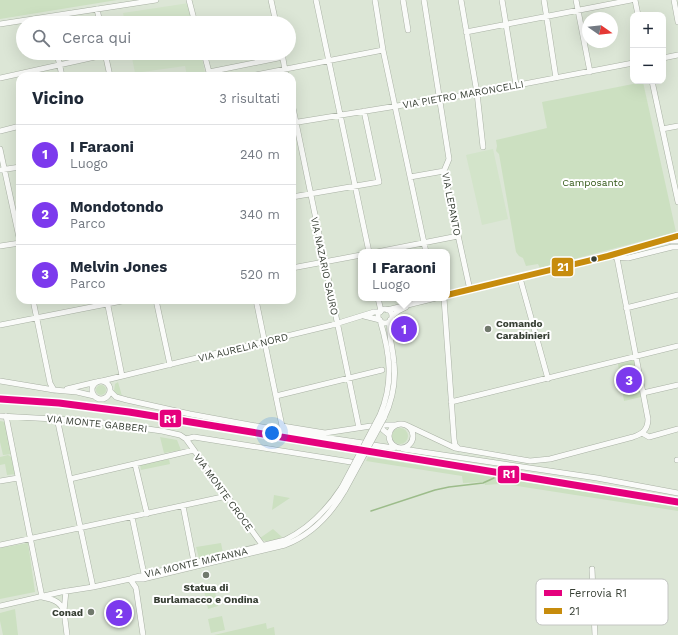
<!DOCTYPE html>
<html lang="it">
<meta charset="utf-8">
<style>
body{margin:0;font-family:"Work Sans",sans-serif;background:#f6f6f7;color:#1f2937}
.controls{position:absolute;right:12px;top:12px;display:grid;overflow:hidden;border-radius:8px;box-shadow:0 4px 16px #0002}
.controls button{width:36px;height:36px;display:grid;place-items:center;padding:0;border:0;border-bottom:1px solid #e0e1e3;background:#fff;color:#1f2937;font:20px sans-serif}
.compass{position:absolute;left:582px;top:12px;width:36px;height:36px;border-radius:50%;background:#fff;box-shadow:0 4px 16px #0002;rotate:104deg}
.you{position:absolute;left:272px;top:433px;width:14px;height:14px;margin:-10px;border:3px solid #fff;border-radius:50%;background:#1a73e8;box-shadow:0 0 0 6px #1a73e833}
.badge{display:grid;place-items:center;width:26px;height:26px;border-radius:50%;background:#7c3aed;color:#fff;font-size:13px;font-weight:700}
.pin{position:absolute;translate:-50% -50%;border:2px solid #fff;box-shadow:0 1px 4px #0006}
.popup{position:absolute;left:358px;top:249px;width:92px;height:52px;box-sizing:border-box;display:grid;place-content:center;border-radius:8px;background:#fff;filter:drop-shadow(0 1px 3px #0005);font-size:13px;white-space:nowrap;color:#747a83}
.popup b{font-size:15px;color:#1f2937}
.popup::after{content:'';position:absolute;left:50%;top:100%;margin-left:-8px;border:8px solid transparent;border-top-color:#fff}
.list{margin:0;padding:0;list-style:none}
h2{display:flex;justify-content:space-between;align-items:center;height:52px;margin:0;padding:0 16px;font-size:17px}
h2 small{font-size:13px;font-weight:400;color:#747a83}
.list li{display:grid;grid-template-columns:26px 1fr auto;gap:12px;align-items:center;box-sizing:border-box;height:60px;padding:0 16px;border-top:1px solid #e0e1e3}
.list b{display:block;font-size:15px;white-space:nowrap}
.list p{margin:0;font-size:13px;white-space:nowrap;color:#747a83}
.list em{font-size:13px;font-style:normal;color:#747a83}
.icon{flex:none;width:22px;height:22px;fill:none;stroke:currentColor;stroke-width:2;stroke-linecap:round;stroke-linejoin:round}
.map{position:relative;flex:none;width:678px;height:635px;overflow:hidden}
.search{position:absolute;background:#fff;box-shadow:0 4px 16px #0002;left:16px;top:16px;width:280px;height:44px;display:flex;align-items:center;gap:10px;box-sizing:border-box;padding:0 14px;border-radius:22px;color:#747a83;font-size:15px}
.panel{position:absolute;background:#fff;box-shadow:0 4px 16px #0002;left:16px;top:72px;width:280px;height:232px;border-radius:12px}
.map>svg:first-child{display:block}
.built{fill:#d3e4ca}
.green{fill:#cce0c1}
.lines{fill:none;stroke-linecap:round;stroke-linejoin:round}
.stream{stroke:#9cbc8a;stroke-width:1.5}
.minor-casing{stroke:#a9b1a4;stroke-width:6}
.minor{stroke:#fafbf9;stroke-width:5}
.minor-bridge-casing{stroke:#a9b1a4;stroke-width:6;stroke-linecap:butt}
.minor-bridge{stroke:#fafbf9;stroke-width:5}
.bus-1-casing{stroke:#fff;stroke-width:9}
.bus-1{stroke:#c78c0d;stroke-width:6}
.rail-1-casing{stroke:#fff;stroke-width:10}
.rail-1{stroke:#e5007d;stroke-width:7}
.bus-dot{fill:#373f34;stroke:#fff;stroke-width:1.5}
.poi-dot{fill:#71796d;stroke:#fff;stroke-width:1.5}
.labels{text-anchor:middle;stroke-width:4;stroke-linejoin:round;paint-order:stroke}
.street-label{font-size:10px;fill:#373f34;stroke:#fff}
.park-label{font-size:10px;fill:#305614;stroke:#fff}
.poi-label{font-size:10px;font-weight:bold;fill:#373f34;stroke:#fff;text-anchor:start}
.key{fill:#fff;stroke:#c3c5c2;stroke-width:1}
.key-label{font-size:11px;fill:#373f34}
.line-badge{stroke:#fff;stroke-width:1.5}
.badge-label{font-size:11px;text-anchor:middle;font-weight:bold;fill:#fff}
</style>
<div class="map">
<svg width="678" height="635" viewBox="0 0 678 635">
<rect width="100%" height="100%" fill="#dce6d6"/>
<path class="built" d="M189,3L194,23H125L123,13Z
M131,53H201L205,74L187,76L185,66L135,73Z
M493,149L508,219L482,225L466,155Z"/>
<path class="green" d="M0,0H117L0,19Z
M643,82L676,232L540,268L538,264L526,266L523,258L519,256L516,252L499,154L496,151L497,146L496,140L547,128L542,102Z
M634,360L641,397L624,401L618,364Z
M118,382L122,396L117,394L114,391L115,384Z
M96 390a5 5 0 1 1 10 0a5 5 0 1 1-10 0Z
M0,421L6,422L12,454L3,455L0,442Z
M392 436a8 8 0 1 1 16 0a8 8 0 1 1-16 0Z
M160,437L177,440L181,450L164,453Z
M8,455L13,458L16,474L7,475L5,464L0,465V457Z
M368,457L678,507V511L511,485L499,484L485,485L484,482L463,483L462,476L366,461Z
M169,459L170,464L141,470L140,465Z
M274,495L290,498L272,510Z
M273,529L282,537C275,540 266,544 260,538Z
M28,543L35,592L0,599V548Z
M221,543L223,553L199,558L196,547Z
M214,587L218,606L208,609L204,590Z
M15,609L18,635H3L0,621V613Z
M222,616L225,630L211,633L208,619Z
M266,623L267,629L274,627L275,635H214Z"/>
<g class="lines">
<path class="stream" d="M371,511L435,490L449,487L483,483L494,478"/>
<g class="minor-casing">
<path id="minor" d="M189,0L195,23
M271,0L276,23
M316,0L369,252
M375,0L383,50L426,252
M403,0L408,30
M424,0L449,159L444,171L470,290
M461,0L477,93L483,147
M502,0L516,85
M544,0L556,78
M576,0L590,72
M635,0L638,15
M674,0L678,22
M97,9L100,23
M0,24L156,0
M466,32L631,0
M57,53L62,76
M105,53L110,76
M204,53L210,76
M282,53L286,76
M663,58L678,55
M209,72L283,57
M250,76L383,50
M0,78L113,53
M652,81L678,202
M292,103L359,428
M292,123L477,93L633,63
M662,129L678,126
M0,131L20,126
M0,149L20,242
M0,170L20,167
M410,177L444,171
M292,197L379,182L364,111
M668,241H678
M0,246L20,243
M377,252L458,236
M615,257L628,258L672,247H678
M292,268L361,255
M520,278L548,379
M447,295L608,256L678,236
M378,298L381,311
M444,298L454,439L455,445L459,449
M33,300L50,383L54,390
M156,300L170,365
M256,300L282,426L325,433L371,426
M107,301L122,376
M626,308L678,295
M378 316a7 7 0 1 1 14 0a7 7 0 1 1-14 0Z
M387,310L436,298
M364,316L380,320
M392,316L398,311L406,307
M0,325L127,300
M92 390a9 9 0 1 1 18 0a9 9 0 1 1-18 0Z
M0,381L54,390L77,392L94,396
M102,381L332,325L374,312H380
M67,389L96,382
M110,391L116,397L127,400L190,414L289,432L363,443
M643,393L678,385
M276,396L382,370
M451,402L678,346
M380,415C394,382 390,354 380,320
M0,416L89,421L162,431L180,435L186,439L263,546
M6,416L42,597C52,599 60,601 64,611
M57,418L93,587
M384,418C392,401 396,382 394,363C393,348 388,335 390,320
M389 436a12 12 0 1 1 24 0a12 12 0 1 1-24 0Z
M384,425H395
M406,425L455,448L530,461L550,459L633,437C642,434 648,430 648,419L617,258
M382,429L388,434
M642,433L649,437L678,429
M186,439L194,437L351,462
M373,445L394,448
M403,449L597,478L678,493
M677,460H678
M135,464L147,514
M70,479L194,450
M0,481L18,478
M183,506L194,562
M132,517L144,574
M0,545L227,496
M592,569L595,635
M132,578L285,540C310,528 327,510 342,487
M130,579L136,588L143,635
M66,591L64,611L67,635
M0,606L61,592L93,587L130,579H143L285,545C311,535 331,514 345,490"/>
</g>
<use href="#minor" class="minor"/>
<g class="minor-bridge-casing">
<path id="minor-bridge" d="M342,487L380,415
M345,490L384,418"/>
</g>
<use href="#minor-bridge" class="minor-bridge"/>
<g class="bus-1-casing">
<path id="bus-1" d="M447,295L608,256L678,236"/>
</g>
<use href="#bus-1" class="bus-1"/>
<g class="rail-1-casing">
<path id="rail-1" d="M0,399L59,403L129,412L678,502"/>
</g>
<use href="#rail-1" class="rail-1"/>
</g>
<circle class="bus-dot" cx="594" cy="259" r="3.5"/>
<g class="poi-dot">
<circle cx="488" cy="329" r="4"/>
<circle cx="206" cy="575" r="4"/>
<circle cx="91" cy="612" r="4"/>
</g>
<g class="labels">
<g class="street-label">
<text transform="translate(463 94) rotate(-10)" y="4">VIA PIETRO MARONCELLI</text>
<text transform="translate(452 204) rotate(79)" y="4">VIA LEPANTO</text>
<text transform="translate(325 266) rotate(78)" y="4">VIA NAZARIO SAURO</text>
<text transform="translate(243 347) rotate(-14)" y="4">VIA AURELIA NORD</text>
<text transform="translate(97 423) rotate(6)" y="4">VIA MONTE GABBERI</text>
<text transform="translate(224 492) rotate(54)" y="4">VIA MONTE CROCE</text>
<text transform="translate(196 562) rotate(-13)" y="4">VIA MONTE MATANNA</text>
</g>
<g class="park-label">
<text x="593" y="186">Camposanto</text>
</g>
<g class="poi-label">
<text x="496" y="327">Comando<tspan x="496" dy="12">Carabinieri</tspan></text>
<text x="206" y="591" text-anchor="middle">Statua di<tspan x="206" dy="12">Burlamacco e Ondina</tspan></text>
<text x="83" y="616" text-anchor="end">Conad</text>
</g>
</g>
<rect x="536" y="579" width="132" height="46" rx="6" class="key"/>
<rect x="544" y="590" width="18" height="6" fill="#e5007d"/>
<rect x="544" y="608" width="18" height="6" fill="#c78c0d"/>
<g class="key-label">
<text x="569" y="597">Ferrovia R1</text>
<text x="569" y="615">21</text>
</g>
<g class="line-badge">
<rect x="551" y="257" width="23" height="20" rx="4" fill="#c78c0d"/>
<rect x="159" y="409" width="23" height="19" rx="4" fill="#e5007d"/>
<rect x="497" y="465" width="23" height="19" rx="4" fill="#e5007d"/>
</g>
<g class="badge-label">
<text x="563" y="271">21</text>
<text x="170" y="423">R1</text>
<text x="509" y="478">R1</text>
</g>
</svg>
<div class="controls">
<button>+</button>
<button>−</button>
</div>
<svg class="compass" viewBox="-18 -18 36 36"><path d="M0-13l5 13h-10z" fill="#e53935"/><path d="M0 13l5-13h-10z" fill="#747a83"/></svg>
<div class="you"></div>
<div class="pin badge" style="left:404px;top:329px">1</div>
<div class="popup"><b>I Faraoni</b>Luogo</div>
<div class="pin badge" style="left:119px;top:613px">2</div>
<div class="pin badge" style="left:629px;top:380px">3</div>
<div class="search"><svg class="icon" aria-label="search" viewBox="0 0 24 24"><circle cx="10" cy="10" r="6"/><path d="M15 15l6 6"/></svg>Cerca qui</div>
<section class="panel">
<h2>Vicino<small>3 risultati</small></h2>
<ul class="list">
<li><span class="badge">1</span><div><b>I Faraoni</b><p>Luogo</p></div><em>240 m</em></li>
<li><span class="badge">2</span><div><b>Mondotondo</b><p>Parco</p></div><em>340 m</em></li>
<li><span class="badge">3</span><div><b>Melvin Jones</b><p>Parco</p></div><em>520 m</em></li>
</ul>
</section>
</div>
